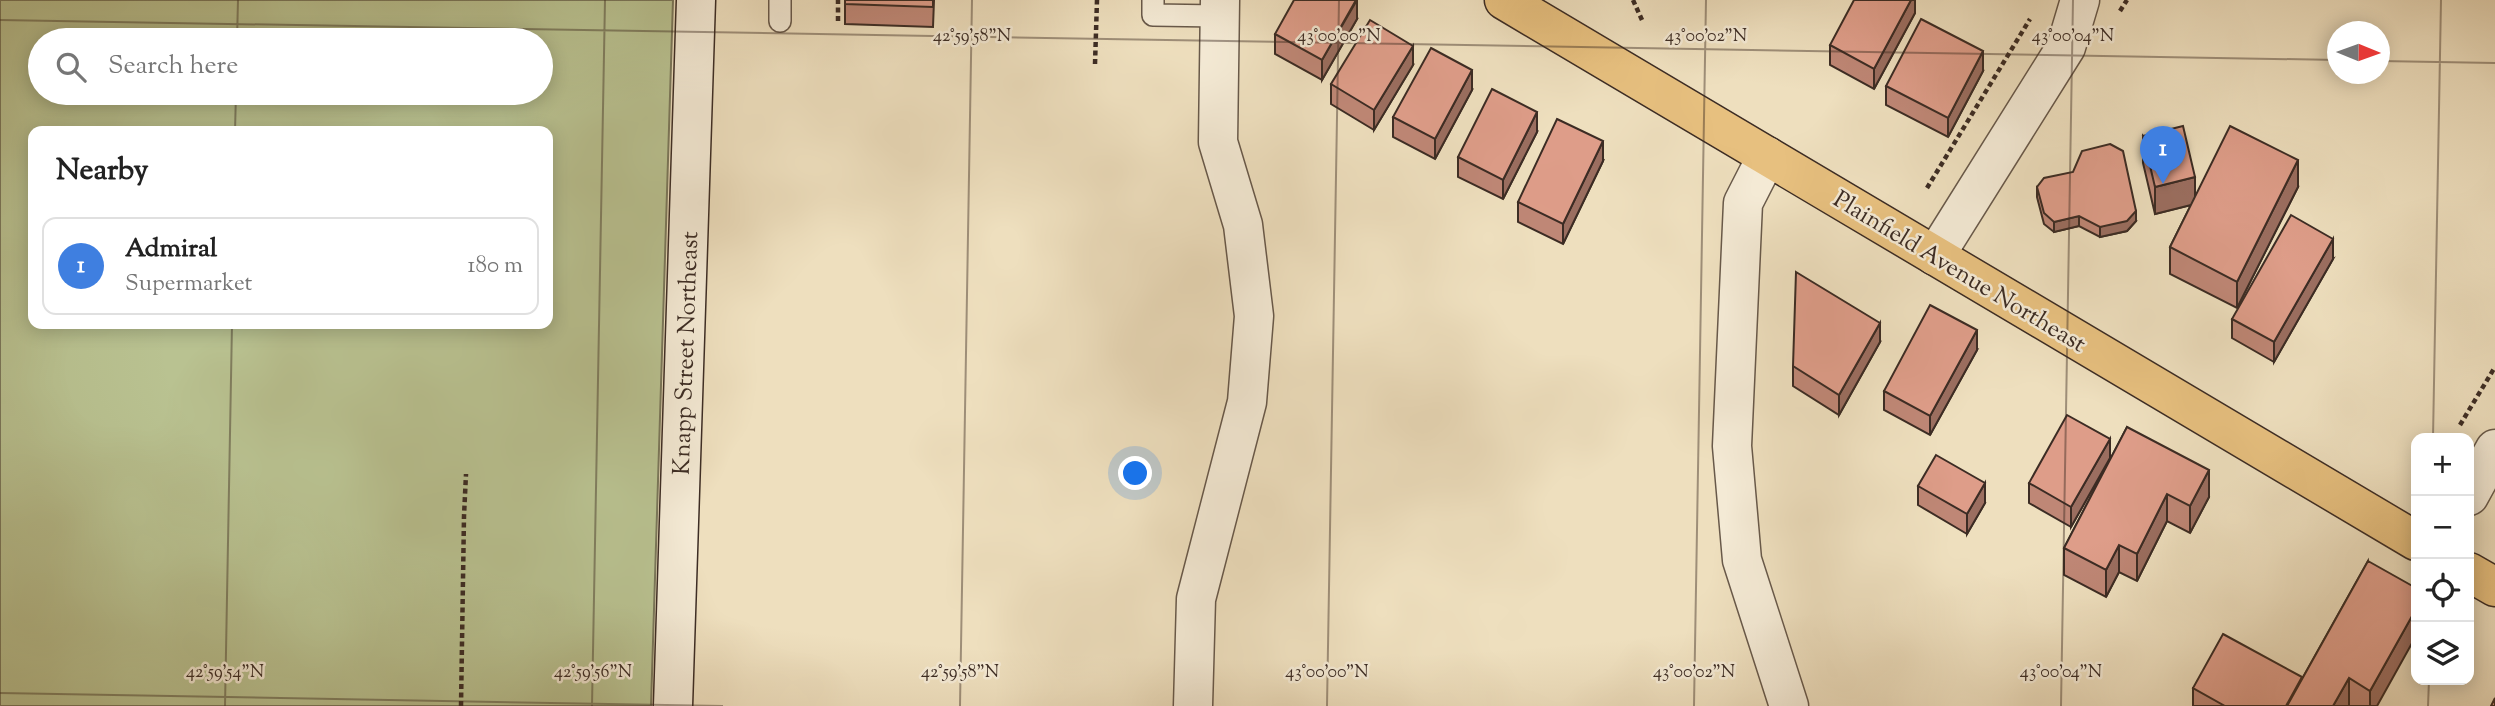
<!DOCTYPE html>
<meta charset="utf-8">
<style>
body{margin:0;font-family:"Sorts Mill Goudy",serif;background:#f6f6f6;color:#222}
.controls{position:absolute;right:21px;bottom:21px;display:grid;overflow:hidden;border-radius:14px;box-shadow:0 4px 18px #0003}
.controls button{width:63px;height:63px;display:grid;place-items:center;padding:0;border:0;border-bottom:2px solid #e0e0e0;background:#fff;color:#222;font:35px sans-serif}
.compass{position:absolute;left:2327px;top:21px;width:63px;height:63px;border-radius:50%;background:#fff;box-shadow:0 4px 18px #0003;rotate:91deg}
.you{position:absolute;left:1136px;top:474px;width:24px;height:24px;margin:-18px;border:5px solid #fff;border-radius:50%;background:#1a73e8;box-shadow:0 0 0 10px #1a73e833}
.badge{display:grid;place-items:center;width:46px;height:46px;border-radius:50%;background:#7c3aed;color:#fff;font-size:23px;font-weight:700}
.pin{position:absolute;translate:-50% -58px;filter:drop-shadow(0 2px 4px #0008)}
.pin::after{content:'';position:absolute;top:37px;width:24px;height:21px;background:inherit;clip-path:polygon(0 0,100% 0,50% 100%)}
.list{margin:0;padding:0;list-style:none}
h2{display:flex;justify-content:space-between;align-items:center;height:91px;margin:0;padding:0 28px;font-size:30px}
h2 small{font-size:23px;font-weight:400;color:#767676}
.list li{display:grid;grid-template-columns:46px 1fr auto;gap:21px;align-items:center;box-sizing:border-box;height:98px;margin:0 14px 14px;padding:0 14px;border:2px solid #e0e0e0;border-radius:14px}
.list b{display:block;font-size:26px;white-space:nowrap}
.list p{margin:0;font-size:23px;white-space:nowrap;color:#767676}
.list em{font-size:23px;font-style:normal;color:#767676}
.icon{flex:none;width:38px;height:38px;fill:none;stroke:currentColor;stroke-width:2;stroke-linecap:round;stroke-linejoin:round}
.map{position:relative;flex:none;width:2495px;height:706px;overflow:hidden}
.search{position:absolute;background:#fff;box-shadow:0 4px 18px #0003;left:28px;top:28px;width:525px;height:77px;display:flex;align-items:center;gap:18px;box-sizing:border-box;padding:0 24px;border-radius:38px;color:#767676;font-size:26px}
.panel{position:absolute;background:#fff;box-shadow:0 4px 18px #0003;left:28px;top:126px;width:525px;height:203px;border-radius:14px}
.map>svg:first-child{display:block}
.green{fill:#b9c291;stroke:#7a775a;stroke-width:2;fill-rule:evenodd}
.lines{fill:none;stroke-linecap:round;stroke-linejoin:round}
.lane-casing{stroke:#68594a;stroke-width:24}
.street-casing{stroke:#68594a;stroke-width:41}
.secondary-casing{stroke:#3c2c24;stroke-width:41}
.primary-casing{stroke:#3c2c24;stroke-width:41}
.path{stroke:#3c2c24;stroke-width:4.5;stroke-dasharray:5 3.5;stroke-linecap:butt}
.lane{stroke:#f4ead5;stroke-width:21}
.street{stroke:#f4ead5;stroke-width:38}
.secondary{stroke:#f4ead5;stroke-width:38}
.primary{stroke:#e7c07f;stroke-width:38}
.wall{fill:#bf8776;stroke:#3c2c24;stroke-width:2}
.shaded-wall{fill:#9b6e60;stroke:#3c2c24;stroke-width:2}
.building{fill:#de9d89;stroke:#3c2c24;stroke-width:2}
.ticks{fill:none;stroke:#3c2c24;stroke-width:2;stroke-opacity:0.45}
.labels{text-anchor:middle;stroke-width:5;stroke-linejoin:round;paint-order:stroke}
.street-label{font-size:24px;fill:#3c2c24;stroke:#f4ead5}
.ticks-label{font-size:18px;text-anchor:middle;fill:#3c2c24;stroke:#f4ead5;stroke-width:5;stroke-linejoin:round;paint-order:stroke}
</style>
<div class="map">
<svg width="2495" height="706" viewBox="0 0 2495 706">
<rect width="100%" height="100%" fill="#eedfbe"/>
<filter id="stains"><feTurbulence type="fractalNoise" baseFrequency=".00286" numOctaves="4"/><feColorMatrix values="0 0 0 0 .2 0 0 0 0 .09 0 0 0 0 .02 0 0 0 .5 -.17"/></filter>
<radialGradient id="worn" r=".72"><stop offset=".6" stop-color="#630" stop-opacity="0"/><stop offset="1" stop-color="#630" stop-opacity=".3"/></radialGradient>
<path class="green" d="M0,0H673L651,706H0ZM40,40H541V93H40ZM33,131H548V324H33Z"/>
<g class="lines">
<g class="lane-casing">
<path id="lane" d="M1153,0V15L1219,16
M780,21V0"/>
</g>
<g class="street-casing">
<path id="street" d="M1767,156L1743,203L1732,446L1742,560L1789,706
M1935,256L2066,47L2080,0
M2469,496L2495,449
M1193,706L1196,599L1247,402L1254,316L1243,225L1218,142L1220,0"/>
</g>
<g class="secondary-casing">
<path id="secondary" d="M673,706L696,0"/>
</g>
<g class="primary-casing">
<path id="primary" d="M1504,0L2416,541
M2469,572L2495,587"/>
</g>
<path class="path" d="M1633,0L1642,20
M2120,11L2127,0
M838,21V0
M1095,64L1097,0
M1927,188L2030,19
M2460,425L2495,367
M461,706L464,516L466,474"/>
<use href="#lane" class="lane"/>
<use href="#street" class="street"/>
<use href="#secondary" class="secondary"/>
<use href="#primary" class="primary"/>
</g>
<path class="wall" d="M845,0H934L933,27L845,24Z
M1915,0V13L1874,89L1830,65V45Z
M1357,19L1322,80L1275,54V34Z
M1413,65L1374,130L1331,104V84Z
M1983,71L1948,137L1886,105V86Z
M1472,90L1435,159L1393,137V117Z
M1537,132L1503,199L1458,177V157Z
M2143,136L2195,196L2298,187L2237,308L2170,274V247L2191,205L2155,214L2143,163Z
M1603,161L1563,244L1518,222V202Z
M2037,187L2136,221L2127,231L2100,237L2079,226L2054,232L2044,224L2037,197Z
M2333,259L2274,362L2232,338V319Z
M1880,342L1839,415L1793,386V366Z
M1977,350L1930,435L1884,410V391Z
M2127,427L2209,497L2190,533L2167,521L2137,581L2119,572L2106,597L2064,575V548Z
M2110,458L2071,527L2029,503V483Z
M1918,486L1985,503L1967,534L1918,505Z
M2368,561L2377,706H2193V688L2302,679Z"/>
<path class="shaded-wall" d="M1357,0V19L1322,80V60Z
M1911,0H1915V13L1874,89V69Z
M1413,46V65L1374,130V110Z
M1983,51V71L1948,137V118Z
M1472,70V90L1435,159V139Z
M1537,112V132L1503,199V180Z
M1603,141V161L1563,244V224Z
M2298,160V187L2237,308V282Z
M2195,177V204L2155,214V187Z
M2136,211V221L2127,231L2100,237V227Z
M2079,216V226L2054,232V222Z
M2333,239V259L2274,362V342Z
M1880,323V342L1839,415V395Z
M1977,330V350L1930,435V416Z
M2110,439V458L2071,527V507Z
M2209,470V497L2190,533V506Z
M1985,483V503L1967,534V514Z
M2167,494V521L2137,581V554Z
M2119,545V572L2106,597V570Z
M2416,609V636L2377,706H2370V691Z
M2349,678V706H2333Z"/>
<path class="building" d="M845,0H933V7L845,4Z
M1294,0H1356L1322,60L1275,34Z
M1854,0H1911L1874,69L1830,45Z
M1921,19L1983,51L1948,118L1886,86Z
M1370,20L1413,46L1374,110L1331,84Z
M1431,48L1472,70L1435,139L1393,117Z
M1492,89L1537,112L1503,180L1458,157Z
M1557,119L1603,141L1563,224L1518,202Z
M2183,126L2195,177L2155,187L2143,136Z
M2230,126L2298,160L2237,282L2170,247Z
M2110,144L2123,151L2136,211L2127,221L2100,227L2079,216L2054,222L2044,213L2037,187L2044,178L2073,172L2082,151Z
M2291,215L2333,239L2274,342L2232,319Z
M1796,272L1880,323L1839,395L1793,366Z
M1930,305L1977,330L1930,416L1884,391Z
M2067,415L2110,439L2071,507L2029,483Z
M2127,427L2209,470L2190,506L2167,494L2137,554L2119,545L2106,570L2064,548Z
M1936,455L1985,483L1967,514L1918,486Z
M2368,561L2416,588V609L2370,691L2349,678L2333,706H2287Z
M2223,634L2302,677L2286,706H2225L2193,688Z
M2495,698V706H2491Z"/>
<path class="ticks" d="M0,20L2338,60M237,40L238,0M2380,61L2495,63M235,131L236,93M2433,438L2441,0M0,693L723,706M225,706L232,324M592,706L605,0M960,706L972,0M1327,706L1339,0M1694,706L1706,0M2061,706L2073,0M2428,706L2429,680"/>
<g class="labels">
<g class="street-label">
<text transform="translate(1960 271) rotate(31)" y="8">Plainfield Avenue Northeast</text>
<text transform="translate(685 353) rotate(-88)" y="8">Knapp Street Northeast</text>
</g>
</g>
<g class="ticks-label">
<text x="972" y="41">42°59'58"N</text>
<text x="1339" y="41">43°00'00"N</text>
<text x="1706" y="41">43°00'02"N</text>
<text x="2073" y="41">43°00'04"N</text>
<text x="225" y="677">42°59'54"N</text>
<text x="593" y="677">42°59'56"N</text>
<text x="960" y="677">42°59'58"N</text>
<text x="1327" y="677">43°00'00"N</text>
<text x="1694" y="677">43°00'02"N</text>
<text x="2061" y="677">43°00'04"N</text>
</g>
<rect width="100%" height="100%" filter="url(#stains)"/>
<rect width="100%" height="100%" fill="url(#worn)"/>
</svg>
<div class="controls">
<button>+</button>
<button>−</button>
<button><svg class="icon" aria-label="locate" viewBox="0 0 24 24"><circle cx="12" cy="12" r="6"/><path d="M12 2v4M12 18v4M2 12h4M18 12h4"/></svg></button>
<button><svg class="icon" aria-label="layers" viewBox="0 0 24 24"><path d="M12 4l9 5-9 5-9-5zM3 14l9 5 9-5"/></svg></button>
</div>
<svg class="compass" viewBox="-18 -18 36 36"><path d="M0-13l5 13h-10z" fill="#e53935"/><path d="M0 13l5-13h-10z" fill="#767676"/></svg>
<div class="you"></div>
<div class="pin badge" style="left:2163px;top:184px;background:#3f7fe0">1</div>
<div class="search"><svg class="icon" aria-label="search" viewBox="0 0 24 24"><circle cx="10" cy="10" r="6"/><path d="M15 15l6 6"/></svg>Search here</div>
<section class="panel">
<h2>Nearby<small></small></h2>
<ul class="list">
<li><span class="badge" style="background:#3f7fe0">1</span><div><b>Admiral</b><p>Supermarket</p></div><em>180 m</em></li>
</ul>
</section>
</div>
